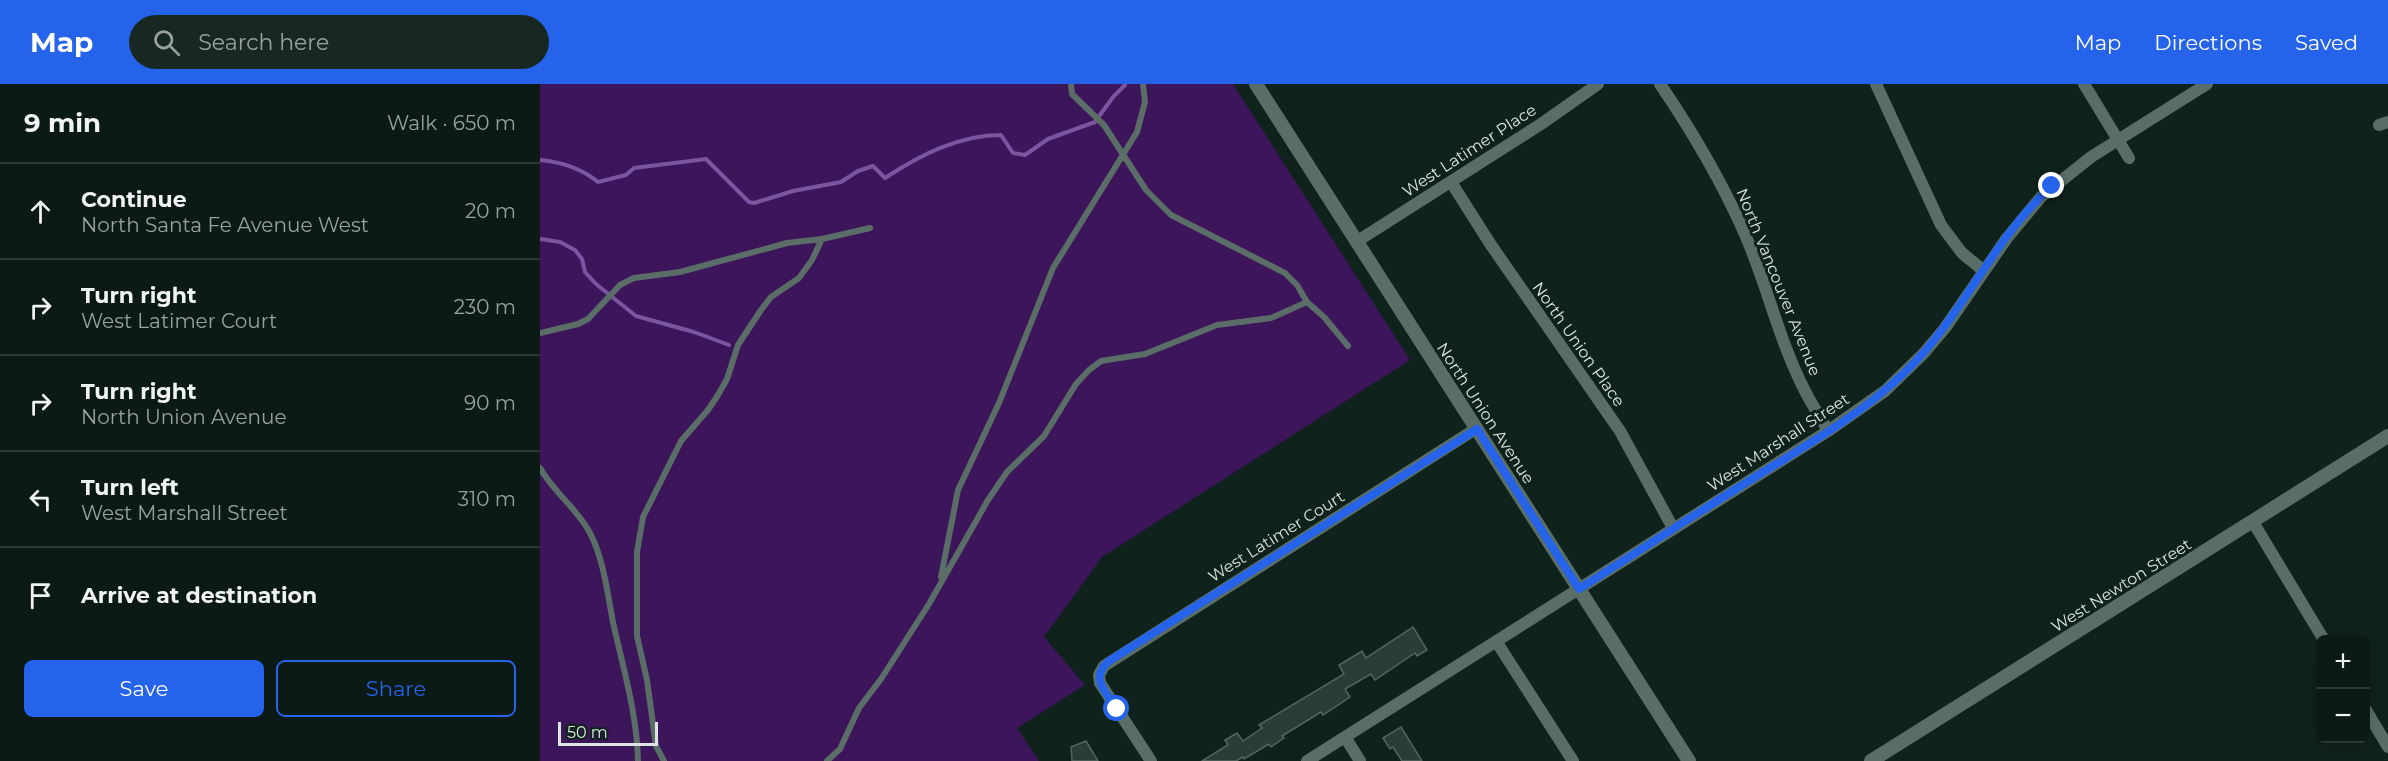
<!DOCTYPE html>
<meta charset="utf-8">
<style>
body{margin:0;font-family:Montserrat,sans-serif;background:#192722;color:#f1f3f6}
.controls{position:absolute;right:18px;bottom:18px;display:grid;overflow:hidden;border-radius:9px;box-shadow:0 6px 24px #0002}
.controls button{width:54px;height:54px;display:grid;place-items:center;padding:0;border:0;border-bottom:2px solid #2b3834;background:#0b1a14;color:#f1f3f6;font:30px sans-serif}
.scale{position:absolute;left:18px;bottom:15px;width:100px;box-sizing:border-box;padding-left:6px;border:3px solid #dbe6e2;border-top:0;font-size:16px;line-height:21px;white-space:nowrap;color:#dbe6e2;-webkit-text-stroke:4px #0f221b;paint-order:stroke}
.stop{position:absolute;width:18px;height:18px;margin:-14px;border:4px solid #2563eb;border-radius:50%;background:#fff}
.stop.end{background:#2563eb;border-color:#fff;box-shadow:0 2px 6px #0008}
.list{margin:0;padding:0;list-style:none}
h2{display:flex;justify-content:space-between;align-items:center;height:78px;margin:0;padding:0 24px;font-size:26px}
h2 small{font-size:20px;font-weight:400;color:#9aa1a0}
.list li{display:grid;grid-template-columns:39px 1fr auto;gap:18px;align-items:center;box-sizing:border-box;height:96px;padding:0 24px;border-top:2px solid #2b3834}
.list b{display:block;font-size:22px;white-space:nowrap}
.list p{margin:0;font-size:20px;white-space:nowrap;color:#9aa1a0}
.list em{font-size:20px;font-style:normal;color:#9aa1a0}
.actions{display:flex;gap:12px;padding:18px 24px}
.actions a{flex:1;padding:14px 0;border:2px solid #2563eb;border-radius:9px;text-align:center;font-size:21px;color:#2563eb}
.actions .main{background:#2563eb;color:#fff}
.icon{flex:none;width:33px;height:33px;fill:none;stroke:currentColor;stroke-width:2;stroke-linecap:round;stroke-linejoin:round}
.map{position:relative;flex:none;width:1848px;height:677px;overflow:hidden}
header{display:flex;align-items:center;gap:36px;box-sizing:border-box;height:84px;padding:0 30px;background:#2563eb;color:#fff}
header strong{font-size:28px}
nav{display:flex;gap:33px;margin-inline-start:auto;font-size:21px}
.search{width:420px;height:54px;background:#192722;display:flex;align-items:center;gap:15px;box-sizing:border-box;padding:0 21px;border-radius:33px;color:#9aa1a0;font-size:22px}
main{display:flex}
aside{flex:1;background:#0b1a14}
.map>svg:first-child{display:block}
.green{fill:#3c155b}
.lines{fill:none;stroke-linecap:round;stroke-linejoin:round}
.stream{stroke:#7b55a0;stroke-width:4}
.building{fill:#2a3d36;stroke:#52675f;stroke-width:1.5}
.service{stroke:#5a6e67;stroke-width:6}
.minor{stroke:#5a6e67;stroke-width:12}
.tertiary{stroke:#5a6e67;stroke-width:14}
.route{stroke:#2563eb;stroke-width:8}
.labels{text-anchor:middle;stroke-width:6;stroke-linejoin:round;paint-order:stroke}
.street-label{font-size:16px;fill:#dbe6e2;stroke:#0f221b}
</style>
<header>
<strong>Map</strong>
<div class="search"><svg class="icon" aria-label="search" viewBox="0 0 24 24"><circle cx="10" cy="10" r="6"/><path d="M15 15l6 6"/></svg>Search here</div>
<nav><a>Map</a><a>Directions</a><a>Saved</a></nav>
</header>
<main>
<aside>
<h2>9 min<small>Walk · 650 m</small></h2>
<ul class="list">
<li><svg class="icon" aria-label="ahead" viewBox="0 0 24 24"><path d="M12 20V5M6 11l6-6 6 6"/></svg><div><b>Continue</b><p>North Santa Fe Avenue West</p></div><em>20 m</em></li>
<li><svg class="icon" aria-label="right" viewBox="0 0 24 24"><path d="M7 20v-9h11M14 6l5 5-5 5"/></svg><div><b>Turn right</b><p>West Latimer Court</p></div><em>230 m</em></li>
<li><svg class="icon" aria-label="right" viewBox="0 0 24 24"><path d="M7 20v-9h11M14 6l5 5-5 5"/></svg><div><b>Turn right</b><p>North Union Avenue</p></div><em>90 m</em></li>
<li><svg class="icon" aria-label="left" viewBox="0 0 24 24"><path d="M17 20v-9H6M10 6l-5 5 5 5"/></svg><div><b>Turn left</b><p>West Marshall Street</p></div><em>310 m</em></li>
<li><svg class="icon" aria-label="arrive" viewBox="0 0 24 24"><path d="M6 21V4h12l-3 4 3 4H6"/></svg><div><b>Arrive at destination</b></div></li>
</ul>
<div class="actions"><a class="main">Save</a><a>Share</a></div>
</aside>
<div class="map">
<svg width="1848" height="677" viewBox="0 0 1848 677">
<rect width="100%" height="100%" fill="#0f221b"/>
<path class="green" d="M0,0H693L870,276L562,473L504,553L545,601L477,644L499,677H0Z"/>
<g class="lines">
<path class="stream" d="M0,76C21,78 41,84 58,98L86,91L94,84L166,75L209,118L214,119L253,107L301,98L318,87L333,82L345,94C380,71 419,51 461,51L473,69L485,71L508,55L555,38L573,13L585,1
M0,155L20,158L35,166L42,175L45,188L56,200L96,232L154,248L189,261"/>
</g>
<path class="building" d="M873,543L887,566L877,572L875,569L835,596L831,590L805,605L810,613L783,631L781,628L742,652L744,654L731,663L729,660L704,675L703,673L696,677H662L688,661L685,656L697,649L703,657L722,644L719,641L804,590L799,581L822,567L826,574Z
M861,643L882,677H862L853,663L850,665L843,654Z
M546,657L558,677H532L531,663Z"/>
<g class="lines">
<path class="service" d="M531,0L532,10L564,41L606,106L631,131L745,189L757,201L767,218L784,233L808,262
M0,249L38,240L48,235L80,201L94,194L140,188L247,159L282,155L330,144
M0,384C14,409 37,424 50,449C64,476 67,508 73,538C83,584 97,629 98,677
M401,493L418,406L459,319L513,184L597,48L605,18L603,0
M124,677L116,662L107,596L97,552V468L103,433L141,357L168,326L178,311L187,295L198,261L221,226L231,213L259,194L272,176L282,155
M287,677L300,665L319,624L341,595L389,520L448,416L467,388L504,352L536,300L549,286L561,277L605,270L677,241L731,234L767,218"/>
<path class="minor" d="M1120,0C1152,47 1181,96 1204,148C1227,200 1239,257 1265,307C1272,321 1281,334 1288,347
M1336,0L1401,141L1422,169L1444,187
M1544,0L1589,74
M1839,41L1848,38
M911,98L951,161L1080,347L1133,444
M816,158L1001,40L1058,0
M1713,438L1784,556
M956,557L1033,677
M1826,626L1848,663
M805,653L820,677
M611,677L560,599L559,591L564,582L937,344
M767,677L1288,347L1345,307L1384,269L1405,244L1467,154L1501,113L1551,73L1667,0"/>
<path class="tertiary" d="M716,0L1149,677
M1331,677L1848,352"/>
</g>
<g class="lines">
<path class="route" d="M577,625C566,608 549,594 569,577L937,345L1039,505C1097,468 1154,431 1212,395C1265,362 1321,331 1365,288C1423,233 1452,155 1512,102"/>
</g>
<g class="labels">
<g class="street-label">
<text transform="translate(929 66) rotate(-33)" y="6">West Latimer Place</text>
<text transform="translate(1239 198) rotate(68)" y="6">North Vancouver Avenue</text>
<text transform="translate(1039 260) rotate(55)" y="6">North Union Place</text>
<text transform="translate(946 329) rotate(57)" y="6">North Union Avenue</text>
<text transform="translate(1238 358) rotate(-33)" y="6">West Marshall Street</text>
<text transform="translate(736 452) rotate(-32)" y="6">West Latimer Court</text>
<text transform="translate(1581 501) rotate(-32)" y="6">West Newton Street</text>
</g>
</g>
</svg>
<div class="controls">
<button>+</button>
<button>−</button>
</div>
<div class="scale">50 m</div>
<div class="stop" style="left:577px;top:625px"></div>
<div class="stop end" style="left:1512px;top:102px"></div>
</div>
</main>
